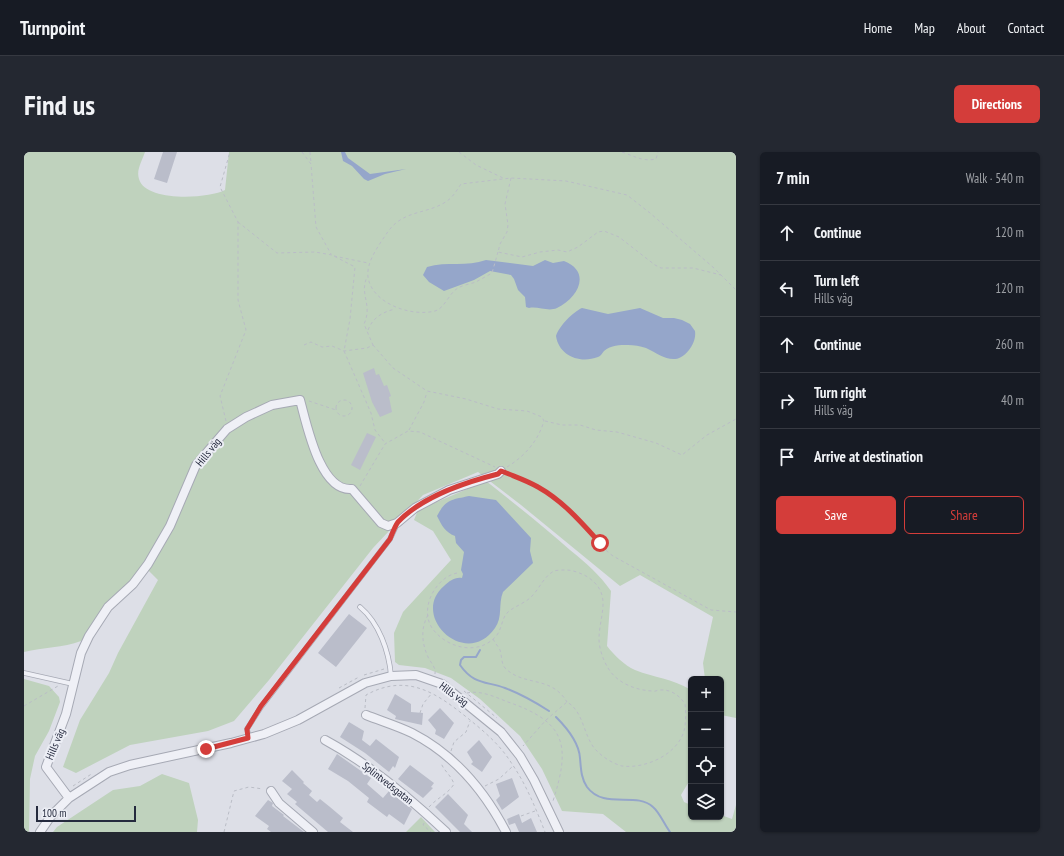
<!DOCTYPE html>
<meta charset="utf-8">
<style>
body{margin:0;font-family:"PT Sans Narrow",sans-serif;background:#242831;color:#f1f3f6}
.controls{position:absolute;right:12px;bottom:12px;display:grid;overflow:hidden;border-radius:6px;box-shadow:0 1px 3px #0004}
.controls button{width:36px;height:36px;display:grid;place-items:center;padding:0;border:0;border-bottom:1px solid #363941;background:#171b24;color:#f1f3f6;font:20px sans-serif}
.scale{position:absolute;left:12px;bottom:10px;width:100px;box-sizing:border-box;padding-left:4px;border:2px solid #252a3e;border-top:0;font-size:11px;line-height:14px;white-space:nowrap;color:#252a3e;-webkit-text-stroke:3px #eceef5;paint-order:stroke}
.stop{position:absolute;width:12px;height:12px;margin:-9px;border:3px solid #d43d3a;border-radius:50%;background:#fff}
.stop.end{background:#d43d3a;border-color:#fff;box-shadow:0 1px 4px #0008}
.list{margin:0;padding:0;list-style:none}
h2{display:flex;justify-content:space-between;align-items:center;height:52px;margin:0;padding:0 16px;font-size:17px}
h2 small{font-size:13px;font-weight:400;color:#9ea1a6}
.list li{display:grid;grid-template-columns:26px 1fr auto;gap:12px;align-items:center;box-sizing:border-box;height:56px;padding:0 16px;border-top:1px solid #363941}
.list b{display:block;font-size:15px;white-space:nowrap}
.list p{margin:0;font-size:13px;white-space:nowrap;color:#9ea1a6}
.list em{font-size:13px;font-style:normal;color:#9ea1a6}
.actions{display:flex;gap:8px;padding:12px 16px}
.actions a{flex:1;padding:9px 0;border:1px solid #d43d3a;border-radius:6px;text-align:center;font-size:14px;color:#d43d3a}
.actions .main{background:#d43d3a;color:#fff}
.icon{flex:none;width:22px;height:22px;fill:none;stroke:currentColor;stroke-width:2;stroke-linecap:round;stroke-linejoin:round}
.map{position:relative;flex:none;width:712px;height:680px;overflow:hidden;border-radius:6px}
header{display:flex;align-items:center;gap:24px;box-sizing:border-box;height:56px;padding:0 20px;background:#171b24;border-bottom:1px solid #363941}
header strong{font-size:19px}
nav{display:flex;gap:22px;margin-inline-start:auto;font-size:14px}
.intro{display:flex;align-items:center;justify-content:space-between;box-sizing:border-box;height:96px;padding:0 24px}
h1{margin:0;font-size:28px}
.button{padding:10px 18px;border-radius:6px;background:#d43d3a;color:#fff;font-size:14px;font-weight:700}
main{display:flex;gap:24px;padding:0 24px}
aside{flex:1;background:#171b24;border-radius:6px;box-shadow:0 1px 3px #0004}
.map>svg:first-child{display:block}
.green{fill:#bfd2bd}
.water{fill:#95a6ca}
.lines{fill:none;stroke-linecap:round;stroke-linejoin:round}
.stream{stroke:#95a6ca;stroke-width:2}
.building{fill:#babdca}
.lane-casing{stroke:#a6a9b4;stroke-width:5.5}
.street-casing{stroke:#a6a9b4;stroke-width:10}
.path{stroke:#babdc6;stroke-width:1;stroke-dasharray:3 3;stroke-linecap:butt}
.lane{stroke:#eff0f6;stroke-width:4}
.street{stroke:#eff0f6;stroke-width:8}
.route{stroke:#d43d3a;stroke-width:5}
.labels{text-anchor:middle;stroke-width:4;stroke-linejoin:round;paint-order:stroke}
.street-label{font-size:11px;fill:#252a3e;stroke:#eceef5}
</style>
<header>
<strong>Turnpoint</strong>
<nav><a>Home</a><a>Map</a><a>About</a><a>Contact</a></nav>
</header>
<div class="intro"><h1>Find us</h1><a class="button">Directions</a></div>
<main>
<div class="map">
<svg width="712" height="680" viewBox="0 0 712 680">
<rect width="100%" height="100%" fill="#dddfe7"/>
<path class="green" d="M0,0H121C118,9 112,18 115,27C121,50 184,47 201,38L205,0H712V566L697,563V527H681L679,511L689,465L616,423L596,434L497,353L454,320L399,343L349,396L245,528L210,569L184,579L106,593L52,621L39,615L56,568L85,521L94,501L134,428L120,414C112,424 63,487 57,489C39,496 19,495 0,500Z
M462,329C491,352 519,374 546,398C561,410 576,423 587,439L583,494C590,503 600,513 611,518C631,526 647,526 667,538V626L657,643L660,650L667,653V665H697V663L708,667L712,653V680H602L579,662L538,659L518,617L496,584L456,547L427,526L401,516L375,513L371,510L370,481L379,460L427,408L409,379L390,368L394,358Z
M0,527L25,534L35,545L36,550L25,579L11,604L6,627L5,680H0Z
M138,622L165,631L174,668L173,680H29L33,675L89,638L116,634Z
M397,665L411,680H382Z"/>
<path class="water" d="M317,0H321L324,6L346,22L382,17L361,22L344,29L340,27L328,14L319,9Z
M462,108L509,114L521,108L529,111L540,109C568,120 554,146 533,156C524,160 514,154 505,156L502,155L501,145L494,138L490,127L487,123L466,119L450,128L420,139L405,130L399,123L403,115C423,109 443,115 462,108Z
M558,156L584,162L616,156L639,166H650L658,168L666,172L671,179C672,186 669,193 665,198C651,216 637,203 622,196C616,194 610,193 604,193C596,193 587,193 580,199C578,201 577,204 574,205C556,212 535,204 532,184C535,174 549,160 558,156Z
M445,344L472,348L507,386L506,399L509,411L479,440C474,452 479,465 471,476C442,518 385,464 420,434C426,429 430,425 438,426L439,422L437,418L440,400L432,391L431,384C421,380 418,374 413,364C422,347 427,348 445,344Z"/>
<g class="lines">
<path class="stream" d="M456,498L452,505H440L437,508L436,513C450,533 462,529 481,536C497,542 511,550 525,559
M532,565C543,576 555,590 556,606C557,617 557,626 563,635C580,658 612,639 629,655C636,661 640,672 646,680"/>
</g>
<path class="building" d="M139,0H153L143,31L130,27Z
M350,216L352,223L355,222L360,234L363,233L367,244L365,245L368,260L356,265L348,250L339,221Z
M343,281L352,285L336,318L327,313Z
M325,462L343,476L312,515L294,501Z
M371,542L387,552V560L399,561L398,573L371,567L372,564L363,558Z
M416,556L430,571L420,587L411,582L412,578L404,568Z
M325,570L340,579L338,588L346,594L352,587L375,605L371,616L369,614L365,620L341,601L316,585Z
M455,588L468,605L458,620L447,612L449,610L443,600Z
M313,602L347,626L343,632L359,646L365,639L388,657L380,673L365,662L363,665L343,650L345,646L324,629L304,617Z
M386,613L410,631L407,635L409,636L399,646L374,627Z
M268,618L280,630L279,631L288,639L285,643L293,650L296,647L306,655L319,666L316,670L329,680H304L271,652L273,650L263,642L268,637L258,629Z
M488,626L495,645L478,658L472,648L476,644L472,632Z
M424,642L444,663L440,672L448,680H436L411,655Z
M244,648L249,651L248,654L260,663L259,664L280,680H247L243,677L245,674L231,664Z
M495,662L498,671L507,666L513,680H495L491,671L485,673L483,667Z"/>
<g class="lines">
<g class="lane-casing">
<path id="lane" d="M336,455C355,471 365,499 367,524
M0,521L49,532
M225,586L223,577L237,555L366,387L373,372"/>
</g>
<g class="street-casing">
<path id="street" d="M342,563C357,569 374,574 388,581C431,603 460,638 482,680
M301,588C345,612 386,646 422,680
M247,639L255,651L289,680
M45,646L85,620L106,613L207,591L240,582L274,568L341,531L367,524L392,523L418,532L477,580L496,604L510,628L535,680
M16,680L27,664L45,646L22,615L42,562L57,501L65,484L84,455L109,432L124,412L146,374L172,313L203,277L222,265L248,253L276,248C283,273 296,340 328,337L357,371L364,374L373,371L391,356L425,338L474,322L477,319"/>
</g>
<path class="path" d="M278,0L287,12L292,75L307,102
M286,0L287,11
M435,0L452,13L479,26
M598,0C610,4 619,10 632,7L634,0
M487,26L481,52L484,73L483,80L476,92L474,100L498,105L516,100L534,98L543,100L554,95L574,80L580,79L595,85L631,113L637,116H669L697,123
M214,70L253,101L291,100L308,103L331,115L326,167L320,199L347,261L351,278L361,291
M474,100L468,121C463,124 457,127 452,130C446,132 439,133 434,136C425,141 421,156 411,159C388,165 348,152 344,125C342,110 355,93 363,81C379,57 403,63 423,49C429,45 433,38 437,32L487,26L542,29L603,43L626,61L690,116L712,138
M310,104L344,111
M344,178C349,165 359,160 371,157
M280,193L287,190L298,195L308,194L320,199L343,196L349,193L340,172C349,153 335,142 343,125
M349,193L369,216L403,239L442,247L474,257L503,259L518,265L520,269C514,289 501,304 483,315
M312 256a8 8 0 1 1 16 0a8 8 0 1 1-16 0Z
M285,249L312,258
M202,269L196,244L222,178L214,148V70L196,35L206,0
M521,269L538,273H556L572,278L593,280L632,291L658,303L683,283L712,267
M385,278L400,250L403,240
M484,322C514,335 531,345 556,368C568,380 575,394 589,404L687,458L712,460
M336,334L361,292L384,279L396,280L471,315
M433,421C412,425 395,456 408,476C422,496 455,505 473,483C478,476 478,466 483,461C489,455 499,452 506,446C515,438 519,425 530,419C533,418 538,418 542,418C549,418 556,421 562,424C590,441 575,463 575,487C575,496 579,508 584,516C593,531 611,538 628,539C631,540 633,538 636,538C647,537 656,544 661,552C662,561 662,571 660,579C653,603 621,617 598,614C590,612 580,606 574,600C559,587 561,560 543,550L522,568L499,594
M404,463C396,477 398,493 405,507C408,512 412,516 411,522
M469,487C471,491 474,494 476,498C478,504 477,511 481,516C500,535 527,523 543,550
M340,523L360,517
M315,536L335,525
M440,539L473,566
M443,541C457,538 471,545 484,550C542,570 547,593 529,649
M0,554L34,534
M341,556L342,543C384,520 414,542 446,568C462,581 477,594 488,612C502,632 512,657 521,680
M396,561L399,552L408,541
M427,599L430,590L442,580L446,569
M49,634L69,621
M461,634L475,627L489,614
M405,655C413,646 424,642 430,632C427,623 420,619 417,611
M497,664L511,659
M400,671L399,673L407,680
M200,680L210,639L225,635L239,637"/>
<use href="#lane" class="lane"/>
<use href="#street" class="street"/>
</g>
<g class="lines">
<path class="route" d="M182,597L224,586L223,577L237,554L366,387C368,382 371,374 374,370C398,345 442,330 474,322L477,319L480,320C492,325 504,329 514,335C539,349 557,370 576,391"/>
</g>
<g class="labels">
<g class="street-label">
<text transform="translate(184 300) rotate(-51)" y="4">Hills väg</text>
<text transform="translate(430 542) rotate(36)" y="4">Hills väg</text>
<text transform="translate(31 592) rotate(-67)" y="4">Hills väg</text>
<text transform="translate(364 631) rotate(38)" y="4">Splintvedsgatan</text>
</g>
</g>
</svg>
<div class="controls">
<button>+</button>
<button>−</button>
<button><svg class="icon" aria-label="locate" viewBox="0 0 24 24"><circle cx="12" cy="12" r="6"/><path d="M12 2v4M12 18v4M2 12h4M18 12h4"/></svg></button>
<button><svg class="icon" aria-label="layers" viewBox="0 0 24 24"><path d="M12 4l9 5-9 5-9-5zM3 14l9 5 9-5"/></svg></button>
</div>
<div class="scale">100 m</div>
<div class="stop" style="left:576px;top:391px"></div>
<div class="stop end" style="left:182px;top:597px"></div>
</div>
<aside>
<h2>7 min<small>Walk · 540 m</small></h2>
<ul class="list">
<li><svg class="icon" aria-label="ahead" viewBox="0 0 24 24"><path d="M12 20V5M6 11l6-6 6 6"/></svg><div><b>Continue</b></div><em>120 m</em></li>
<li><svg class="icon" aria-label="left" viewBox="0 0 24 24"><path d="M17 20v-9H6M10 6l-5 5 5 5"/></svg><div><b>Turn left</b><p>Hills väg</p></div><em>120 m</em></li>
<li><svg class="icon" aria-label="ahead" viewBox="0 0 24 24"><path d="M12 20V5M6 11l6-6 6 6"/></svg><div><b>Continue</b></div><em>260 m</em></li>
<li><svg class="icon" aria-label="right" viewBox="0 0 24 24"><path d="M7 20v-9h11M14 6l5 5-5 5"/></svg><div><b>Turn right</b><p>Hills väg</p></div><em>40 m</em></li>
<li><svg class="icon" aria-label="arrive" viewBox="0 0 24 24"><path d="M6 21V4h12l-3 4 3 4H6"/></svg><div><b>Arrive at destination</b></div></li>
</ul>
<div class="actions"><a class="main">Save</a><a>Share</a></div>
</aside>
</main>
